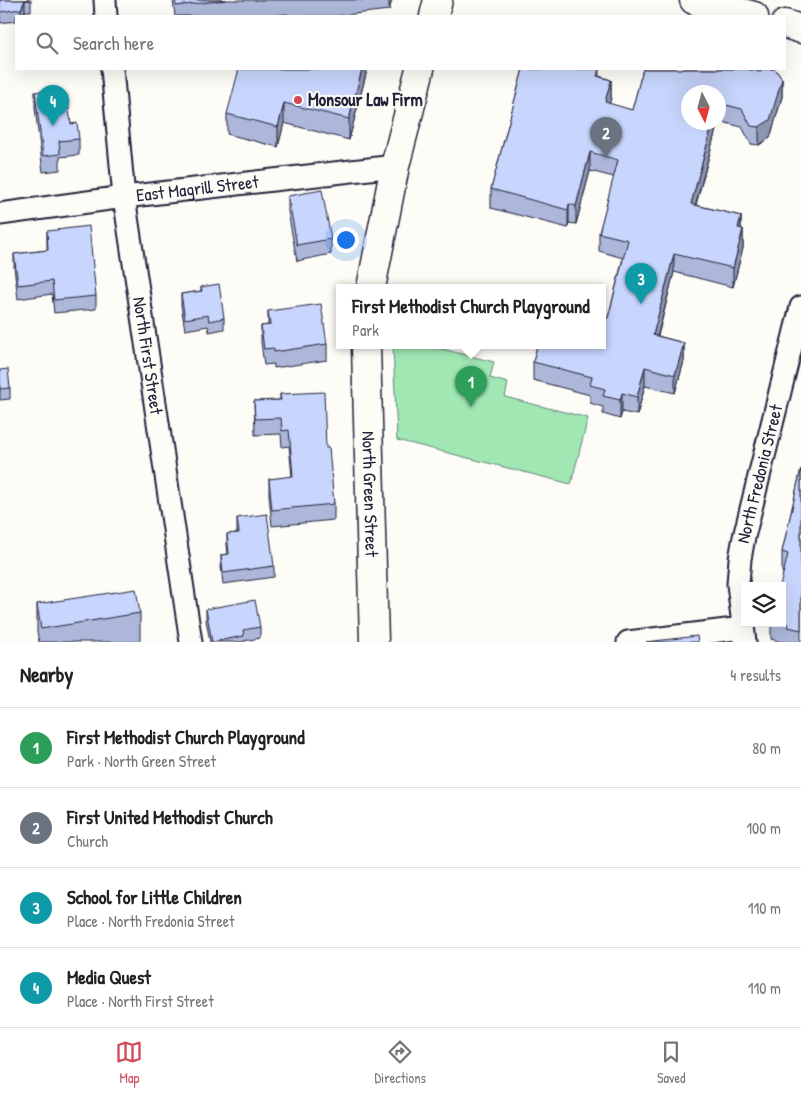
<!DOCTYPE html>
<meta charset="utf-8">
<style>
body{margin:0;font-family:"Patrick Hand",sans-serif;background:#f2f2f2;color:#222}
.controls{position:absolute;right:15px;bottom:15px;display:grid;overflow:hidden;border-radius:0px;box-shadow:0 5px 20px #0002}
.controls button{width:45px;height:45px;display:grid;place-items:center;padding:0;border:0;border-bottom:1px solid #e0e0e0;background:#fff;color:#222;font:25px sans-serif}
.compass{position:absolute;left:681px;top:85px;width:45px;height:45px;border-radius:50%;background:#fff;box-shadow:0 5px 20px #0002;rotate:174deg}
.you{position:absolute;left:345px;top:239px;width:18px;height:18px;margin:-12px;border:4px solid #fff;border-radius:50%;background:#1a73e8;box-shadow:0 0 0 8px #1a73e833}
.badge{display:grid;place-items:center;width:32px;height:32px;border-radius:50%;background:#d1495b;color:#fff;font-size:16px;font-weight:700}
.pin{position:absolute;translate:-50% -41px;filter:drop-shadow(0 1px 2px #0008)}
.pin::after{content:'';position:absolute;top:26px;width:18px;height:15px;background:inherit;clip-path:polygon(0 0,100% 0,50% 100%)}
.popup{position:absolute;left:336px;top:284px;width:270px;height:65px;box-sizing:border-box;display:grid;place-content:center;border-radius:0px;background:#fff;filter:drop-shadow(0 1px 4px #0005);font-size:16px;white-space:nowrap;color:#767676}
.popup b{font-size:19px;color:#222}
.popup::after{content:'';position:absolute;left:50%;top:100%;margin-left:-10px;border:10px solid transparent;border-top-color:#fff}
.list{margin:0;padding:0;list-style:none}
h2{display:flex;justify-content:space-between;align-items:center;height:65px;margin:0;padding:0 20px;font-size:21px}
h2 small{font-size:16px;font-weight:400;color:#767676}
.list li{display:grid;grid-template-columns:32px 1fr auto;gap:15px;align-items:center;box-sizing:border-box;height:80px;padding:0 20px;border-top:1px solid #e0e0e0}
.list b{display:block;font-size:19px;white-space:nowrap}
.list p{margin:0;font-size:16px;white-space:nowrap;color:#767676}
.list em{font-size:16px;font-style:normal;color:#767676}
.icon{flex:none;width:28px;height:28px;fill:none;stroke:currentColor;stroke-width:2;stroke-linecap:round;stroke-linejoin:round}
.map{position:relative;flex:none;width:801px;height:642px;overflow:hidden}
.search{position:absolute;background:#fff;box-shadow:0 5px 20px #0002;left:15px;right:15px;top:15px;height:55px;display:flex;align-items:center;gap:12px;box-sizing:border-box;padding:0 18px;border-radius:0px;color:#767676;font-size:19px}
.sheet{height:385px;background:#fff}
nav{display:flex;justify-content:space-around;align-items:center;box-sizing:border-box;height:70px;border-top:1px solid #e0e0e0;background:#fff;font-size:14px;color:#767676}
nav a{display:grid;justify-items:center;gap:2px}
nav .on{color:#d1495b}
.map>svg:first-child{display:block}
.green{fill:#a1e7b4;stroke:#628478}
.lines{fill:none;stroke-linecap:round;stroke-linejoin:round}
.street-casing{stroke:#22223b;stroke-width:25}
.secondary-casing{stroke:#22223b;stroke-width:31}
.street{stroke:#fdfcf7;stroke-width:21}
.secondary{stroke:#fdfcf7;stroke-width:28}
.wall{fill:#acb7d9;stroke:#22223b}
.shaded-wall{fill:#8c95b0;stroke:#22223b}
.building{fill:#c8d5fc;stroke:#22223b}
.poi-dot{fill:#d1495b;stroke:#fdfcf7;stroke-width:2}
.labels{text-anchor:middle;stroke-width:4;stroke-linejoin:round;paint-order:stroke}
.poi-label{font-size:18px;font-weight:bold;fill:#22223b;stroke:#fdfcf7;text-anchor:start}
.street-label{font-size:18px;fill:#22223b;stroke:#fdfcf7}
</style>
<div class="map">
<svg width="801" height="642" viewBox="0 0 801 642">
<rect width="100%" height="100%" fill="#fdfcf7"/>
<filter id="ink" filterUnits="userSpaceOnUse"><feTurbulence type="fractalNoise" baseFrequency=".02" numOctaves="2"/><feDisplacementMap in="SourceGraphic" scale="10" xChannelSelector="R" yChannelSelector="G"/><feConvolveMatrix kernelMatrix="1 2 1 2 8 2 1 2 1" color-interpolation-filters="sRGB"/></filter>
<g filter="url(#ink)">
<path class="green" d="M393,346H430L494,362L490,378L508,383L505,397L588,418L571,484L397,440Z"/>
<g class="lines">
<g class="street-casing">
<g id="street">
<path d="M105,0L106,16"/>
<path id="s1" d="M112,69L124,197L191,642"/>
<path id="s2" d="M0,214L124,197L395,166"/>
<path d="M628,642L743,628"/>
<path id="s3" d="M745,642L738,584L740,559L744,537L801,307"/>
</g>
</g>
<g class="secondary-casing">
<g id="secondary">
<path d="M694,0L754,16"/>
<path d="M434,16L438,0"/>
<path d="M785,24L801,29"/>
<path d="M371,288L395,166L420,69"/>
<path id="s4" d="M366,346L374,642"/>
</g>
</g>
<use href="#street" class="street"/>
<use href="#secondary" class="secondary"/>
</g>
<path class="wall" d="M0,0H31V11H25L23,16H16V21L0,23Z
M173,0H392L389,10L336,16H288V14L263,16H175Z
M366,69V74L349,140L284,123L278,147L227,134V114Z
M523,69H599V76L611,80V98L609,104L632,110L643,69H747L760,72L765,69H775L782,79V97L770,138L759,145L751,144L742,127L718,121V92H688V122H718L696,205L741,216V229H743V248L733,287L674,272L658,336L684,343V361L675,393L645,386L637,415L622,412L620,419L603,414V407L590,403V395L533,380V362L537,346H602V316L608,318L623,258L599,251V233L614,177L590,171L576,224L569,223L568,228L491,208V189Z
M35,92L53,97L71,124L79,139V155L60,157V170L43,172L35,108Z
M288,196L331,239V254L297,261L288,212Z
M47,231L96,296V309L54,313L52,294L18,299L14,267V254L47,250Z
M201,287L224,318V329L209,332L208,326L185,330L181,305V294L201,291Z
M268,311L327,344V360L274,368V364L264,365L261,342V326L268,325Z
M0,370L10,388V399L0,400Z
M280,394L326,448L334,504V520L272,526L269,495V479L292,477L289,446L282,447L281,434L255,435L254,401L280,400Z
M801,469V642H781L771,639V623H782L783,573L782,572V552Z
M237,518L274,566V577L223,584L221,566V555L228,554L227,545V534L237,533Z
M37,604L140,613V641L133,642H39L37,632Z
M206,609L260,627V638L244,641V642H210L206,620Z"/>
<path class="shaded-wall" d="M25,0V11L23,16H21V9Z
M389,0H392L389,10Z
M362,69H366V74L349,140V119Z
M782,79V97L770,138L759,145V127Z
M611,80V98L605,121V102Z
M284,103V123L278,147V127Z
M713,122H718L691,222V204Z
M590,152V171L576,224V206Z
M569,204V223L568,228V210Z
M741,216V235L738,228Z
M743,229V248L733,287V268Z
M674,254V272L653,353V335Z
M684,343V361L675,393V375Z
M645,367V386L637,415V397Z
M622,393V412L620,419V400Z"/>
<path class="building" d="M0,0H29H25L21,9L0,12Z
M175,0H226L176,6Z
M239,69H362L349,119L284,103L278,127L227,114Z
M523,69H599L597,76L611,80L605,102L632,110L643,69H747L760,72L765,69H775L782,79L770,120L759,127L751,126L742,109L718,103V92H688V122H713L691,204L741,216L738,228L743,229L733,268L674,254L653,335L684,343L675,375L645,367L637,397L622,393L620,400L603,396L605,389L590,385L592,377L533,362L537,346H602V316L608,318L628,240L599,233L618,160L590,152L576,206L569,204L568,210L491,189Z
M52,90L53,97L67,95L71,124L77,123L79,139L59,141L60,154L43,156L35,92Z
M322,190L331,239L297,245L288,196Z
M89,226L96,296L54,300L52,281L18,285L14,254L48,250L47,231Z
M219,284L224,318L209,321L208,315L185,319L181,294L202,291L201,287Z
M321,304L327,344L274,352V348L264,349L261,326L270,325L268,311Z
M8,369L10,388L0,389V370Z
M324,392L326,448H329L334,504L272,510L269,479L293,476L289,430L282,431L281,418L255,419L254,401L281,400L280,394Z
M801,469V630L788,627L789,624L782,622V586H780L788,554L782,552Z
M267,514L274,566L223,573L221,555L229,554L227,534L239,533L237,518Z
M136,589L140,613L41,629L37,604Z
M255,600L260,627L243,630L244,636L212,642L206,609Z
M697,636L698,642H646Z"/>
</g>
<circle class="poi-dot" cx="298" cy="100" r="5"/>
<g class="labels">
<g class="poi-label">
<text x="308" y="106">Monsour Law Firm</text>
</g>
<g class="street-label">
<text dy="6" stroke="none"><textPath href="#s2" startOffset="199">East Magrill Street</textPath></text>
<text dy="6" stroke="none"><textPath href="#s1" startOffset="289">North First Street</textPath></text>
<text dy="6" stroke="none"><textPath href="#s3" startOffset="171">North Fredonia Street</textPath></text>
<text dy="6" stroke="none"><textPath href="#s4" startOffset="148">North Green Street</textPath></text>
</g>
</g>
</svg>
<div class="controls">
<button><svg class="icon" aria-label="layers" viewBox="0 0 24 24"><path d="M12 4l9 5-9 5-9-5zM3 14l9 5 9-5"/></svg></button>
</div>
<svg class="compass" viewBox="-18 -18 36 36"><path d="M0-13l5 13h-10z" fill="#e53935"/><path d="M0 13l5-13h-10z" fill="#767676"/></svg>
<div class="you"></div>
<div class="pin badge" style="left:471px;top:407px;background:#2e9e5b">1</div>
<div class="popup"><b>First Methodist Church Playground</b>Park</div>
<div class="pin badge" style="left:606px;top:158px;background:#6b7280">2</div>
<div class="pin badge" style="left:641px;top:304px;background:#0f9aa8">3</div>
<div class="pin badge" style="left:53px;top:126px;background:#0f9aa8">4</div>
<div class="search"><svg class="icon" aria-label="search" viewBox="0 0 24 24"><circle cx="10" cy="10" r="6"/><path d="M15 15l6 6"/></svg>Search here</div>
</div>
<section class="sheet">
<h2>Nearby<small>4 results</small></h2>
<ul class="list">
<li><span class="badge" style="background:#2e9e5b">1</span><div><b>First Methodist Church Playground</b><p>Park · North Green Street</p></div><em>80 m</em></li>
<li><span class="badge" style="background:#6b7280">2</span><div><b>First United Methodist Church</b><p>Church</p></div><em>100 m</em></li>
<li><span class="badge" style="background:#0f9aa8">3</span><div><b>School for Little Children</b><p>Place · North Fredonia Street</p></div><em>110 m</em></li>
<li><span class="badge" style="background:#0f9aa8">4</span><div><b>Media Quest</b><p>Place · North First Street</p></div><em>110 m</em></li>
</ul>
</section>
<nav>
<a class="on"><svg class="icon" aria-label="map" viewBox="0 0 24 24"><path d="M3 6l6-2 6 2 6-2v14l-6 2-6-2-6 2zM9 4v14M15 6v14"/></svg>Map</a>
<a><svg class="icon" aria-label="directions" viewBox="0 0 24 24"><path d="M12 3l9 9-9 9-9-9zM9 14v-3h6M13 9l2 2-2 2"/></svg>Directions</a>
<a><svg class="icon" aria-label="saved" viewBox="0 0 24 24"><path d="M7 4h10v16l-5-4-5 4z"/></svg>Saved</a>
</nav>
